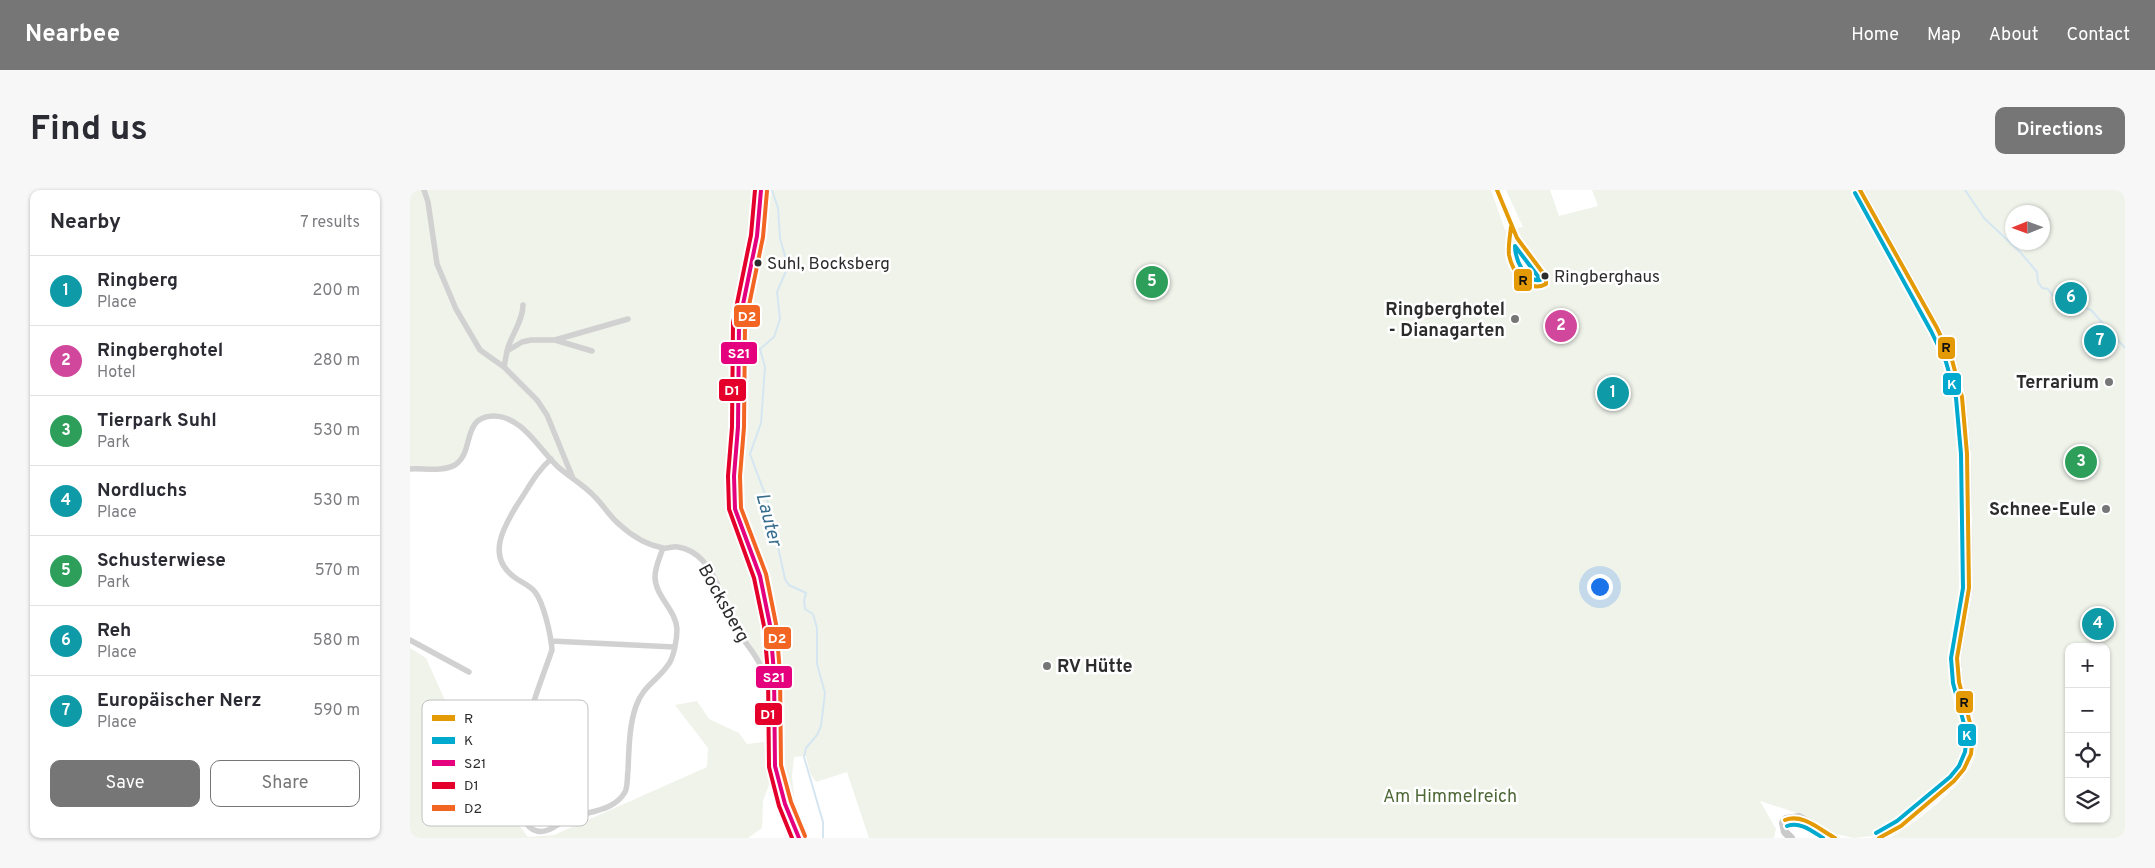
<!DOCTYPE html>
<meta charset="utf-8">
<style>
body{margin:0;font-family:Overpass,sans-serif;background:#f7f7f7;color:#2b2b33}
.controls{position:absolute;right:15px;bottom:15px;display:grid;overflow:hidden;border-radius:10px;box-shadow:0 1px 4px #0004}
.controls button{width:45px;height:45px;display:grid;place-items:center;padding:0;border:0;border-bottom:1px solid #e1e1e2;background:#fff;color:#2b2b33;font:25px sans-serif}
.compass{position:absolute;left:1595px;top:15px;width:45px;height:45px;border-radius:50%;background:#fff;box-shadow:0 1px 4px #0004;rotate:269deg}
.you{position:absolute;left:1189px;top:396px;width:18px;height:18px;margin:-12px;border:4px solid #fff;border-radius:50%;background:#1a73e8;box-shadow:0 0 0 8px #1a73e833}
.badge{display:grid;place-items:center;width:32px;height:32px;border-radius:50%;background:#767676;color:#fff;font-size:16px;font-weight:700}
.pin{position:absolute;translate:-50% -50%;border:2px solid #fff;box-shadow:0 1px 5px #0006}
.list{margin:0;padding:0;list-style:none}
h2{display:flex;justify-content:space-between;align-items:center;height:65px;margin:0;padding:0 20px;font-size:21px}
h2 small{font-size:16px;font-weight:400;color:#7c7c81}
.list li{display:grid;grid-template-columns:32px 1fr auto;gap:15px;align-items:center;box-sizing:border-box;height:70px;padding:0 20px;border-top:1px solid #e1e1e2}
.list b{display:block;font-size:19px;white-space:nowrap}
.list p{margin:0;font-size:16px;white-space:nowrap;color:#7c7c81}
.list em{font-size:16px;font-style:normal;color:#7c7c81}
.actions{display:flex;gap:10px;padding:15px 20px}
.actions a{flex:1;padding:11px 0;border:1px solid #767676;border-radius:10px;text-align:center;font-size:18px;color:#767676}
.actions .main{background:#767676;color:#fff}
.icon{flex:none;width:28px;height:28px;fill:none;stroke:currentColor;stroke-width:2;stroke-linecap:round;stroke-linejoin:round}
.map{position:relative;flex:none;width:1715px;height:648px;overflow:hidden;border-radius:10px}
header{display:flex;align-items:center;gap:30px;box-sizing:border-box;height:70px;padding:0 25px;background:#767676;color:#fff}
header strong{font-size:24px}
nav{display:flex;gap:28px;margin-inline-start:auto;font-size:18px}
.intro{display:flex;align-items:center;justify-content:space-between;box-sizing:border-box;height:120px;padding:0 30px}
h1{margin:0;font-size:35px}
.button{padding:12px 22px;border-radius:10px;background:#767676;color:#fff;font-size:18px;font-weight:700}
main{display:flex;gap:30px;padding:0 30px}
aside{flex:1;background:#fff;border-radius:10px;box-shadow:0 1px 4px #0004}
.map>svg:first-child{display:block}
.green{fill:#eff3ea;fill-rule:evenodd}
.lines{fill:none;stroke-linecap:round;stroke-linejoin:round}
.stream{stroke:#d5e6f1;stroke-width:2}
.minor{stroke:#d1d1d1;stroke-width:5.5}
.tertiary{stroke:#d1d1d1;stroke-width:7}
.secondary{stroke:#cacaca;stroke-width:8}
.bus-1-casing{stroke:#fff;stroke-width:8}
.bus-2-casing{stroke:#fff;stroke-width:8}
.bus-3-casing{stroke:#fff;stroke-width:8}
.bus-4-casing{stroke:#fff;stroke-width:8}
.bus-5-casing{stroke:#fff;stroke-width:8}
.bus-1{stroke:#e39a04;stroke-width:4}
.bus-2{stroke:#00a9ce;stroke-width:4}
.bus-3{stroke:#e5007d;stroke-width:4}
.bus-4{stroke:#e4002b;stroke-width:4}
.bus-5{stroke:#f26522;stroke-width:4}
.bus-dot{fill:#2c2c2c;stroke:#fff;stroke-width:2}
.poi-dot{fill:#767676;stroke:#fff;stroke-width:2}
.labels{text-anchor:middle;stroke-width:5;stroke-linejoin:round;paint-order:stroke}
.bus-label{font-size:17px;fill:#2c2c2c;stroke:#fff;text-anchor:start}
.poi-label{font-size:18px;font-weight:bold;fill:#2c2c2c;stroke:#fff;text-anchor:end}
.street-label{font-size:18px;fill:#2c2c2c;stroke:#fff}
.park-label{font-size:18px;fill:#4f6838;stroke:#fff}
.water-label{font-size:19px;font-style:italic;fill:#386e8f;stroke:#fff}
.key{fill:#fff;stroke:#c0c0c0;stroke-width:1}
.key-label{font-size:14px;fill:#2c2c2c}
.line-badge{stroke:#fff;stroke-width:2}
.badge-label{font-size:14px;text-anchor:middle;font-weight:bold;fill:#fff}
.pale-badge-label{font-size:14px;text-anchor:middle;font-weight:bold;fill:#111}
</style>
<header>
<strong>Nearbee</strong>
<nav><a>Home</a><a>Map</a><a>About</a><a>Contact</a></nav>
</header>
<div class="intro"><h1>Find us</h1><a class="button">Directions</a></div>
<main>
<aside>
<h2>Nearby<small>7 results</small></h2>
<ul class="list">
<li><span class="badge" style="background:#0f9aa8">1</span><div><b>Ringberg</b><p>Place</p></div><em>200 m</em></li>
<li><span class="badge" style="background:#d1479c">2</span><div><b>Ringberghotel</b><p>Hotel</p></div><em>280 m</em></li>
<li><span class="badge" style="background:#2e9e5b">3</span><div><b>Tierpark Suhl</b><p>Park</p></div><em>530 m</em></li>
<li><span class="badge" style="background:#0f9aa8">4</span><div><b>Nordluchs</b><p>Place</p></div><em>530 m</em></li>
<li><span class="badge" style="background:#2e9e5b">5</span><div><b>Schusterwiese</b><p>Park</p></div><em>570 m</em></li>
<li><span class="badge" style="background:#0f9aa8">6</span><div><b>Reh</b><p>Place</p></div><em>580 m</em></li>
<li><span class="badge" style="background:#0f9aa8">7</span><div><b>Europäischer Nerz</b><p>Place</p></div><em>590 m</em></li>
</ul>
<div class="actions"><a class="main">Save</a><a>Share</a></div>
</aside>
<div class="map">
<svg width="1715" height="648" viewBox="0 0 1715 648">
<rect width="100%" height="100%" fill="#fff"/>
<path class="green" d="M0,0H1081L1095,40L1113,37L1096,0H1140L1149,26L1188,16L1182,0H1445L1523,141L1544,194L1549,225L1551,259L1555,380L1550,420L1541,455L1542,477L1557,531L1558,556L1548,580L1497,626L1464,646L1443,648L1427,644L1393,625L1350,611L1366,639L1364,648H459L437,582L406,592L400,583L396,566L384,567L382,586L384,606L375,614L365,576V516L354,486L330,446L294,372L275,359L253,358L229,349L148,277L113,240L86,226L65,233C47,282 52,275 0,279Z
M1454,0H1715V648H1480C1502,636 1554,595 1563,572C1576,540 1553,508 1551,476C1550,452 1559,429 1562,405C1565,379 1561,351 1561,325C1559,268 1561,220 1544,165ZM1602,22H1632V52H1602ZM1659,457H1696V629H1659Z
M0,458L16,468L59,564V599L70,604L88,622L105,630L118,647L144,645L297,577L298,558L265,515L287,511L299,529L329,543L337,554L354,552L360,592L353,611L352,638L338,648H0Z"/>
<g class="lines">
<path class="stream" d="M362,0L368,18L370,48L377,73L376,81L367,102L370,129L364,147L350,159L355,177L351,233L340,264L359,315L375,389L379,395L396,403L394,411L395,419L403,424L407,438V474L415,503L411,536L407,545L396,558L394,567L413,632V648
M1555,0L1574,28L1611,63L1627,82L1628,92L1632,98L1638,99L1643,106L1681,120L1715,158"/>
<path class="minor" d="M14,0L18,12L27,74L46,119L70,160L94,177L127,210L137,225L162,286
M145,150L182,161
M97,161C101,145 113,131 113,115
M94,177L97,161L112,152L121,150H145L218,129
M141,269C126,282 118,299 107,315C93,338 77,366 103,386C110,392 120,395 125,402C134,413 141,446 142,460C134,483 125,505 119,528C112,550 97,634 127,641C138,644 148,633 158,629C176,621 204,622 215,602C218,596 217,587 218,580C219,559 219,536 226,516C233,496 247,491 258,475C264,468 267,448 267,439C266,420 245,406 245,387C245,377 250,367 253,358
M0,279C13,278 33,282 45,275C65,262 51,227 83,226C111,225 129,259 147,276C159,287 174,295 185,307C194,316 200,327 210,335C221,345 237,355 253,358C257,359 263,356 268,357C277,358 287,364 293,371C309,390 314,414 325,436C332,451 345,461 351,477C356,490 357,504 364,516
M0,450L59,482
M141,451L264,457"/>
<path class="tertiary" d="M351,0L347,46L329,134L328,237L324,286L325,319L350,386L360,435L364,483L365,576L375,614L389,648"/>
<path class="secondary" d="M1450,0L1527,138L1542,170L1552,207L1557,264L1559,398L1547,468L1549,492L1563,544L1561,564L1554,579L1544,591L1491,636L1469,648
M1381,648L1375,642L1373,633L1376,629L1389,627L1425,648"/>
<g class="bus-1-casing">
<path id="bus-1" d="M1087,0L1107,48L1136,87V94C1118,104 1102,81 1099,65C1098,56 1100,46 1101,37
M1450,0L1527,138L1542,170L1552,207L1557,264L1559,398L1547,468L1549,492L1563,544L1561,564L1554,579L1544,591L1491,636L1469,648
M1375,630C1393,623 1410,640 1425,648"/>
</g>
<g class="bus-2-casing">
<path id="bus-2" d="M1445,3L1521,141L1536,172L1546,208L1551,264L1553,398L1541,468L1543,493L1557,545L1555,562L1549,576L1540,587L1487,631L1466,643
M1105,56L1130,89V90C1114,92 1105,68 1105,56Z
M1377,636C1390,631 1402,641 1413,648"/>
</g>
<g class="bus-3-casing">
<path id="bus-3" d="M351,0L347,46L329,134L328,237L324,286L325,319L350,386L360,435L364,483L365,576L375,614L389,648"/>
</g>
<g class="bus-4-casing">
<path id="bus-4" d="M345,0L341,45L323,133L322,237L318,286L319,319L344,388L354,436L358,483L359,577L369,616L382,648"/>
</g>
<g class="bus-5-casing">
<path id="bus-5" d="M357,1L353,47L335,135L334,237L330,286L331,318L356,384L366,434L370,483L371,575L381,612L395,646"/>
</g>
<use href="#bus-1" class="bus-1"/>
<use href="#bus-2" class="bus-2"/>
<use href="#bus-3" class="bus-3"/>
<use href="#bus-4" class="bus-4"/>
<use href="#bus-5" class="bus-5"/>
</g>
<g class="bus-dot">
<circle cx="348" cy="73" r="4.5"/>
<circle cx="1135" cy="86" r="4.5"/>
</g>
<g class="poi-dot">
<circle cx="1105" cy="129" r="5"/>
<circle cx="1699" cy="192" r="5"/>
<circle cx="1696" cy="319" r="5"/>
<circle cx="637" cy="476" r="5"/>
</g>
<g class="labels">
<g class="bus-label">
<text x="357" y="79">Suhl, Bocksberg</text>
<text x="1144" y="92">Ringberghaus</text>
</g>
<g class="poi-label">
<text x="1095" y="125">Ringberghotel<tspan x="1095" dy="21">- Dianagarten</tspan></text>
<text x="1689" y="198">Terrarium</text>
<text x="1686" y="325">Schnee-Eule</text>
<text x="647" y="482" text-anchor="start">RV Hütte</text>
</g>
<g class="street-label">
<text transform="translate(314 413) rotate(61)" y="6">Bocksberg</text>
</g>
<g class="park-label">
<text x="1040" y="612">Am Himmelreich</text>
</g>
<g class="water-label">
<text transform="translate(360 329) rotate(75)" y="7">Lauter</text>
</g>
</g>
<rect x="12" y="510" width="166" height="126" rx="8" class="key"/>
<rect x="22" y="525" width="23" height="6" fill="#e39a04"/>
<rect x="22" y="547" width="23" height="7" fill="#00a9ce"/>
<rect x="22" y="570" width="23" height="6" fill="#e5007d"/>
<rect x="22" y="592" width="23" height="7" fill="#e4002b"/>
<rect x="22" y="615" width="23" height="6" fill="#f26522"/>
<g class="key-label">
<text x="54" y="533">R</text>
<text x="54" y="555">K</text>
<text x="54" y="578">S21</text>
<text x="54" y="600">D1</text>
<text x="54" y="623">D2</text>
</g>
<g class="line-badge">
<rect x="1103" y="78" width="20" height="24" rx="5" fill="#e39a04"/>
<rect x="323" y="114" width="28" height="24" rx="5" fill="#f26522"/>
<rect x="1527" y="146" width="19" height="24" rx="5" fill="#e39a04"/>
<rect x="310" y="151" width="38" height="24" rx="5" fill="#e5007d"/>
<rect x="1532" y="182" width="20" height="24" rx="5" fill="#00a9ce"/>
<rect x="308" y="188" width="29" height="24" rx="5" fill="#e4002b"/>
<rect x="353" y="436" width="29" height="24" rx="5" fill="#f26522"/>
<rect x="345" y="475" width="38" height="24" rx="5" fill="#e5007d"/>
<rect x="1545" y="500" width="19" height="24" rx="5" fill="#e39a04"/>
<rect x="344" y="512" width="29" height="24" rx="5" fill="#e4002b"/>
<rect x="1547" y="533" width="20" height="24" rx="5" fill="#00a9ce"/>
</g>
<g class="badge-label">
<text x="337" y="131">D2</text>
<text x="329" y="168">S21</text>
<text x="1542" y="199">K</text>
<text x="322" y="205">D1</text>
<text x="367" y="453">D2</text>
<text x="364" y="492">S21</text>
<text x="358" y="529">D1</text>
<text x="1557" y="550">K</text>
</g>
<g class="pale-badge-label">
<text x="1113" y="95">R</text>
<text x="1536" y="162">R</text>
<text x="1554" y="517">R</text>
</g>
</svg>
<div class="controls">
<button>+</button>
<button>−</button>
<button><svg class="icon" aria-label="locate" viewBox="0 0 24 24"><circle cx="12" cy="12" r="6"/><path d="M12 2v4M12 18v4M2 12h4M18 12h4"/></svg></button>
<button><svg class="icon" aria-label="layers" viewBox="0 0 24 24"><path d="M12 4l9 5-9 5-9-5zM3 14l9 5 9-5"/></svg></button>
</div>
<svg class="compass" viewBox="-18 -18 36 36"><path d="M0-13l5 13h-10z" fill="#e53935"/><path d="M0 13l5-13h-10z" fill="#7c7c81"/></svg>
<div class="you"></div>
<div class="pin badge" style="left:1203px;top:203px;background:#0f9aa8">1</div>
<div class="pin badge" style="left:1151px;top:136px;background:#d1479c">2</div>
<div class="pin badge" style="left:1671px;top:272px;background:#2e9e5b">3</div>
<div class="pin badge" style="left:1688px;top:434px;background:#0f9aa8">4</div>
<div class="pin badge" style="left:742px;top:92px;background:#2e9e5b">5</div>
<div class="pin badge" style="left:1661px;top:108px;background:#0f9aa8">6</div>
<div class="pin badge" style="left:1690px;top:151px;background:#0f9aa8">7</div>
</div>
</main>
